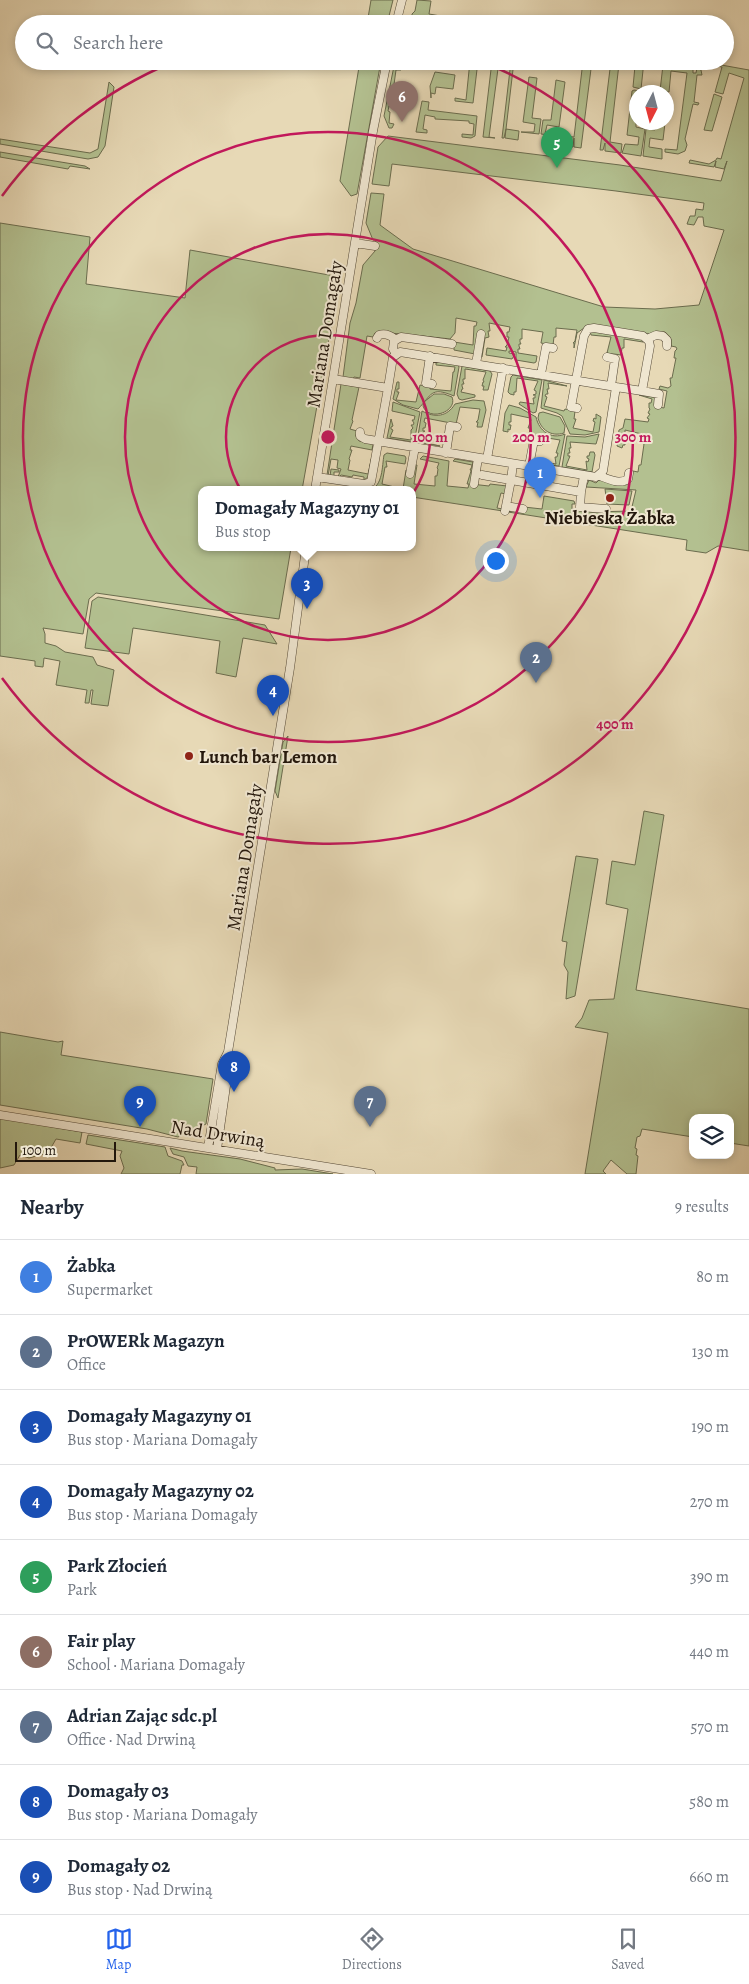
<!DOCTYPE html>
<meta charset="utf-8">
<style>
body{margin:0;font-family:Alegreya,serif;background:#f6f6f7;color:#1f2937}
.controls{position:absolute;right:15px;bottom:15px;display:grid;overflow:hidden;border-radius:10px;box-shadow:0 2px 8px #0003}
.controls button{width:45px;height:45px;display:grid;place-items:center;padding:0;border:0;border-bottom:1px solid #e0e1e3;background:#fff;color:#1f2937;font:25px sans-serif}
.compass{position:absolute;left:629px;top:85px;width:45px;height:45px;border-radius:50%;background:#fff;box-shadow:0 2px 8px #0003;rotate:186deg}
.scale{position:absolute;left:15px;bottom:12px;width:101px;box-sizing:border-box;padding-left:5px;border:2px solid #23170c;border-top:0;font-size:14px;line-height:18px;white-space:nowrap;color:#23170c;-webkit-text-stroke:4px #efe6d0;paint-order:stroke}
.you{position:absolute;left:495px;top:560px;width:18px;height:18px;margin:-12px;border:4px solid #fff;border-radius:50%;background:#1a73e8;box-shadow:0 0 0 8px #1a73e833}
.badge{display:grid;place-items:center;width:32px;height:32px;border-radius:50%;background:#2563eb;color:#fff;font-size:16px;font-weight:700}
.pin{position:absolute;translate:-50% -41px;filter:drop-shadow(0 1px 2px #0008)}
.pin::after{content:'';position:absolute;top:26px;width:18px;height:15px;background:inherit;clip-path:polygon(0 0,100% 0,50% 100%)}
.popup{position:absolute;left:198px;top:486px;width:218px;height:65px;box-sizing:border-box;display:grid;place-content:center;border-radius:10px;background:#fff;filter:drop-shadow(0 1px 4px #0005);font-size:16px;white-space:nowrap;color:#747a83}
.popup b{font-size:19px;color:#1f2937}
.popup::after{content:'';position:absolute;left:50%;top:100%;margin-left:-10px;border:10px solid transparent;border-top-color:#fff}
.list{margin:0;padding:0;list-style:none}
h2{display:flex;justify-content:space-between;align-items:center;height:65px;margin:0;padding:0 20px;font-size:21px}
h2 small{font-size:16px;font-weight:400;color:#747a83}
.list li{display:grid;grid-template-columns:32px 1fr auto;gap:15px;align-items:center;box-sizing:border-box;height:75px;padding:0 20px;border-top:1px solid #e0e1e3}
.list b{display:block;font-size:19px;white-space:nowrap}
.list p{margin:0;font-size:16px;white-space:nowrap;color:#747a83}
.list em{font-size:16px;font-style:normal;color:#747a83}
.icon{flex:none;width:28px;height:28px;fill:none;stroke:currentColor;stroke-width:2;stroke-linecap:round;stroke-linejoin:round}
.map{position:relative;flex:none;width:749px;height:1174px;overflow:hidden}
.search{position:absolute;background:#fff;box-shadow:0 2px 8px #0003;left:15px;right:15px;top:15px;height:55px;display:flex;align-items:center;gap:12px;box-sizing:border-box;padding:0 18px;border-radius:28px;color:#747a83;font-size:19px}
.sheet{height:740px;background:#fff}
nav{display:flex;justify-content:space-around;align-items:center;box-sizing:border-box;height:70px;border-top:1px solid #e0e1e3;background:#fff;font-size:14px;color:#747a83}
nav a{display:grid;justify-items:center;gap:2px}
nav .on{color:#2563eb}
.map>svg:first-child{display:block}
.green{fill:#b3c090;stroke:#6b6c4e}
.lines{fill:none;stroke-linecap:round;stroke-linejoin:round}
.minor-casing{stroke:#544836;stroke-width:9}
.minor{stroke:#efe6d0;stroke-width:8}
.ring{fill:none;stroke:#c2185b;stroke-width:2.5}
.poi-dot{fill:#8f2418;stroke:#efe6d0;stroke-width:2}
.labels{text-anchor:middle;stroke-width:4;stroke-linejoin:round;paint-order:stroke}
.street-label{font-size:19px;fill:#23170c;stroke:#efe6d0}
.poi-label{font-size:19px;font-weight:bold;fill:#23170c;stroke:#efe6d0}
.centre{fill:#c2185b;stroke:#efe6d0;stroke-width:2.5}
.ring-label{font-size:15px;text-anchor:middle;font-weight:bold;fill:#c2185b;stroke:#efe6d0;stroke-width:4;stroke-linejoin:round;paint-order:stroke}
</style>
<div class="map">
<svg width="749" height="1174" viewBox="0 0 749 1174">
<rect width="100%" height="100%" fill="#e7d9b6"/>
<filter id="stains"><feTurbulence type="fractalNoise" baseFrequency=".004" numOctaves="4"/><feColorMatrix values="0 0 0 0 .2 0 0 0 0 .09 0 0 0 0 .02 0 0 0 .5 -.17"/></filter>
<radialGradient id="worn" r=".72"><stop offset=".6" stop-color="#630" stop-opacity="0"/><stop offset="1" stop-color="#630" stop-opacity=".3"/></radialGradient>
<path class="green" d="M371,0H393L387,24H367Z
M417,0L431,1L429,14L487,24H443L412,21V14L415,11Z
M360,61H381L357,194L351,196L340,181Z
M395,61L402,62L401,70H396L391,106H389L388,111L390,112L389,123L394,124L392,128H389L384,116Z
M470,61H478L473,103L455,101V98L466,100Z
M492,61H499L489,137L495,138L483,137Z
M511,61H514L506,129L519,131L518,140L505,138L506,129L504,138H502Z
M583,61H592L581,148L574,147V138L573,147L559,145L560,136L574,137Z
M611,61H644L641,89L633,87L635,66L619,64L610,142L622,144L621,153L605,151V143L603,150H600Z
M687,61H699L749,70V551L718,546L706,553L686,550L687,540L508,512L524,507L542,509L544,496L574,501L575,504H572V509L591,512L631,511L636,490L586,487L589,480L596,483L599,480L626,485L631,481L633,471L638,472L639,465H641L644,444L642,443L646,435L625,430V445H623L622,448L617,446L619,430L623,428L625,419L648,422L649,419L647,418L650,414L648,413L650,409L649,408V403H651L652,399L639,395L654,397L659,407L664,408L667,391L659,389L660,386L668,388L671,386L670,378H672L676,358H674L675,351L677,349L676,347L671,346V339L665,332L645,334L584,328L577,333L574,348V343H573L575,341L577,330L556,328V337H554L553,345L541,343L543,332L522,329V339H520V342L521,344H519V346L520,349H518V353L537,356L536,362L534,363L516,360V352L509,351V353L515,354L512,359L486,355L487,348L506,351L507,347H505L507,345L509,337H507V332H509L510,327L489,323L490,331H488L489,337L485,338L482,357L475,354L454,350V342L473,345L474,326H476L477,322L456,318L455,333L450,339C442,338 379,331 375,333L373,337L367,336L360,378L354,377L353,379L343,377L350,323L356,303L363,265L375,251L376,240H373L366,223L371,193L384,194L380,225L413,249L604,307L655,309L699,305L724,230L704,226L703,217H698L694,225L687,224L690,216H695L696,209L703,210L704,203L616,191L392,164L389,186L372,184L378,147L388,136L620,165L721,181L727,161L724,169L715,167L716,161L714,167L689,163L690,160L709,164L716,160L717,158L721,159L744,78L729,73L723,94L715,92L722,67Z
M663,65L693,69V73H696L697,68L701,70L702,75H697L694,102L699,103L698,105L693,104L685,139L687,145L685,151L678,154L665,152V149L677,150L687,73L671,71L669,92L660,91Z
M435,72L455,75L453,89L436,87L435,94L431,93V98L430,86Z
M529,77L537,78L532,118L541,119L539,134L521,132H534L535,124L523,122Z
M556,80L565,82L559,127L547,125L545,134L558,136L541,134L543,120H551Z
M109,82L114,87L105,146L98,157L88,159L0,144V139L90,153L98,149Z
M634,90L640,91V92H636V127L645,129L641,156L622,153L625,144L638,145L639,137L627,135L632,91Z
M714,94L722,97L712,131L704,130Z
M422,101L429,102L428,110L477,116L475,136L471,138L462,137V134L473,135L474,124L469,123V121L435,119V117L425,115L423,129L427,130V133L416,132Z
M656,123H665L663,140L650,138L649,147L662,149V159L643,156L646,129L655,130Z
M0,152L85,166L90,169L70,166L68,169L0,157Z
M0,223L90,237L86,284L185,298L190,250L340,277L302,490H202V548H291L279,619L96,593L89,599L83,634L43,628L45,634V643L56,646L65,652L93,657L97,665L114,670L108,706L91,704L93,690H91L89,703H85L87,690L56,685L60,661L44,658L43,667L35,666V661L0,656Z
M590,331L640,338L645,341L643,342L624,339V348H622L621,355L607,353L611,337L591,335Z
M440,362L458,365L459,367L454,396C430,386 432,395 418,409L403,405L393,399L397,382H399V389H397V392H399L396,400L416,402L420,385L430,387V389L451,391L453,372H454L455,367L436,365V363Z
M462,366L490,371L492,374L488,390H483L484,386H482L483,382H484L483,380L486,372L465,369V379H463V381L464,384H462V386L463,389H462L461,392L475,395V397L462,400L459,399L457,394Z
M513,375L542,380L536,412L533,413L519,404L520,402L534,404L533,398H535V395H533L536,394V391L534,390L538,381L517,378L516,392H514V395L510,394L508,392L511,377Z
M544,380L567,386L548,383L549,389H547L548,394H546L545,396L547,397L544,406L564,411L565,409L575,411L574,419H576L573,428L593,432L595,422L593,421L594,418L596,419V414L601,417L599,432L585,435L570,434L562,416L557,413L541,408Z
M341,384L359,387L352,420L353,421L350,429L357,431L356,436L359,441L373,444L372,450L351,446L350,450H352L349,459L350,460L348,470L368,474L372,456L368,477L364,480V477L353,475L352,477L341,475L338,478L330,476L331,469L339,470V472H334V476L338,477L341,469L337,468L338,460L331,459L328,476L327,475Z
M434,394H444L452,397C458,412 428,422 423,406L424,402Z
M473,400L484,401L486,410L482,427H477L478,422H476L478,420L480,409L460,407L456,424L425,418L424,422L426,423L425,428H423V431H425L422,433V435L424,436L421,442L440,446L417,442L422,411C435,418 447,417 455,404Z
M393,402L420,412L414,442L387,438L391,419L393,426L391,427V429L393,430L390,437L411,440V430L413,428L411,425H413L414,423L412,420H414L415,416L392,411Z
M509,405L520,408L536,417C539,431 551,440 565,434L559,466L549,465L537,461L556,464L555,457H557L558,453H556L560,440L529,435L530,428H528L531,420L530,418L511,414V422H509V425H511L510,430L508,429V432L503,431L505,413Z
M543,412L560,417L565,426L564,433C551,437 541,430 538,418L539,413Z
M599,434L596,444L570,442L571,448H569L570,453H568V456H570L566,466L587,470L586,461L588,462L589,459L587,458V456H589L590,452H594L595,455L592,472L562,467L567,436L585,437Z
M387,453L405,456L406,458L405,464L386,461L387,467H385L382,484L403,489L406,470L408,471L415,465H417L414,484L435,486V476H437L438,469L437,468L439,463L420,459L423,456L449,461L447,486L468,488L469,484H467L471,471L470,469H471L472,465L453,461L455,459L473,462L471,484L489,486L490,484L507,486L506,494L501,493L497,508L503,509V511L412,497V490H370C383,486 382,466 384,455Z
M605,489L632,491L629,505L607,504Z
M98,597L265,625L277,644L243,638L236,677L216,673L220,641L133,628L129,654L85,648L92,601Z
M288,736L278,798L275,791L283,742Z
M644,811L664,815L636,990L749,1009V1146L730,1143V1118H693V1137L642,1129L640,1136L637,1137L635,1148L637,1149L636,1155L638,1156L636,1174H627L611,1160L603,1171L606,1174H585L608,1033L575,1027L582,1018L589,1000L614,999L628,909L606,904L612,861L635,865Z
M576,856L598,859L575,996L566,999L568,972L564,965L567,942L562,941Z
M0,1032L58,1042L63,1041L61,1055L213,1079L206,1124L178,1137L147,1129L0,1105Z
M0,1118L82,1132L80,1143L56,1139L48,1153L29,1158L20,1155L14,1165L0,1168Z
M88,1135L165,1147L168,1156L182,1161L184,1165H182L180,1174H121L124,1168L120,1156L122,1151L86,1144Z
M170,1148L182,1151L240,1159L275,1168V1170L302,1169L333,1174H196L197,1167L188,1166L184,1157L173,1154Z"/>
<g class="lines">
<g class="minor-casing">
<path id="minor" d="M396,24L402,0
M355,243L375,246
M377,338L379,335C385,333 390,335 395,339
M647,339L656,335L663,336L667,340V346
M396,354L393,349L394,341L401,337L452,344
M430,356L426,383L432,384
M607,357L615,359L611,386
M476,364L481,334
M541,374L546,347L553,348
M333,379L388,388L393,357L400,352L616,387L603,471L596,477L365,439L360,436V432
M642,391L659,394L658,405
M577,408L571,407L584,336L588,329L594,328L643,336L649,341L650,346L642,391L616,387
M446,453L450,426L457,427
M487,459L503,368
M513,464L511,480L581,492L584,476
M529,466L534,440L540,441
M410,474L415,447
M482,475L511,480L505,511
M600,476C608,479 620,485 628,479L629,473
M317,477L364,484L371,482L388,388
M474,484L478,458
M315,490L373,131L387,61
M581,492L580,507L606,509
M506,506L523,509
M0,1115L371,1174
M208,1148L222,1064L228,1052
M217,1149L229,1065L228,1052L290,668L306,548"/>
</g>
<use href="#minor" class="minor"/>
</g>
<g class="ring">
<circle cx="328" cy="437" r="102"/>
<circle cx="328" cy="437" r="203"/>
<circle cx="328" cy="437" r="305"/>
<path d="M2 196A406 406 0 0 1 173 62M483 62A406 406 0 1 1 2 678"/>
</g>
<g class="poi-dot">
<circle cx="610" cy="498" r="5"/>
<circle cx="189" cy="756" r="5"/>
</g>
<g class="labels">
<g class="street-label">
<text transform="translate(324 334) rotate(-81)" y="7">Mariana Domagały</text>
<text transform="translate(244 857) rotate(-81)" y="7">Mariana Domagały</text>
<text transform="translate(218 1133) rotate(9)" y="7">Nad Drwiną</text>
</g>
<g class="poi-label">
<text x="610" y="524">Niebieska Żabka</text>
<text x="199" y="763" text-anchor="start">Lunch bar Lemon</text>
</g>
</g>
<circle cx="328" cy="437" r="8" class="centre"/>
<g class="ring-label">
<text x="430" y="442">100 m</text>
<text x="531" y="442">200 m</text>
<text x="633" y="442">300 m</text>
<text x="615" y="729">400 m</text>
</g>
<rect width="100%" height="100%" filter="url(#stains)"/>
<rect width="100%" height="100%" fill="url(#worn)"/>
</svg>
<div class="controls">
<button><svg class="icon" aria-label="layers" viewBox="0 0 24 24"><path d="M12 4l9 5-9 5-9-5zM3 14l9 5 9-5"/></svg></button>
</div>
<svg class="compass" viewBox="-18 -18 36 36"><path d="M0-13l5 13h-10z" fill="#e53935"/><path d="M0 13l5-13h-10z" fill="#747a83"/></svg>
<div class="scale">100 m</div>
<div class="you"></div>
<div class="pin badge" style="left:540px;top:498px;background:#3f7fe0">1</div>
<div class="pin badge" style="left:536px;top:683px;background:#5c6f8a">2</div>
<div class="pin badge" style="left:307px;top:609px;background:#1a4fb4">3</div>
<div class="popup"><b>Domagały Magazyny 01</b>Bus stop</div>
<div class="pin badge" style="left:273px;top:716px;background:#1a4fb4">4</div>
<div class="pin badge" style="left:557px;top:168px;background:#2e9e5b">5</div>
<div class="pin badge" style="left:402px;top:122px;background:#8d6e63">6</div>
<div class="pin badge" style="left:370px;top:1127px;background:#5c6f8a">7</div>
<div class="pin badge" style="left:234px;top:1092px;background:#1a4fb4">8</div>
<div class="pin badge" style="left:140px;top:1127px;background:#1a4fb4">9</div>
<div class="search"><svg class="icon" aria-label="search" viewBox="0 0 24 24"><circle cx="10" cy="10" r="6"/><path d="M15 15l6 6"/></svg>Search here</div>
</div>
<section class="sheet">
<h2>Nearby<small>9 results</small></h2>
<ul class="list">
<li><span class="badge" style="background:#3f7fe0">1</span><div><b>Żabka</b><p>Supermarket</p></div><em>80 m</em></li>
<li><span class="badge" style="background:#5c6f8a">2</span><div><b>PrOWERk Magazyn</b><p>Office</p></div><em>130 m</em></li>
<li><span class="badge" style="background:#1a4fb4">3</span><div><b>Domagały Magazyny 01</b><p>Bus stop · Mariana Domagały</p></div><em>190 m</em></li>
<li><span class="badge" style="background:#1a4fb4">4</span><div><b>Domagały Magazyny 02</b><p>Bus stop · Mariana Domagały</p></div><em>270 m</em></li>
<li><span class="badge" style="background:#2e9e5b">5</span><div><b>Park Złocień</b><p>Park</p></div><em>390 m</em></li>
<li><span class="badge" style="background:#8d6e63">6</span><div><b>Fair play</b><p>School · Mariana Domagały</p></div><em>440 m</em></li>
<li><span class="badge" style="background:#5c6f8a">7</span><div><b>Adrian Zając sdc.pl</b><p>Office · Nad Drwiną</p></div><em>570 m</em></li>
<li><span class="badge" style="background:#1a4fb4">8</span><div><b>Domagały 03</b><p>Bus stop · Mariana Domagały</p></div><em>580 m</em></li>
<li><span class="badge" style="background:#1a4fb4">9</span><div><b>Domagały 02</b><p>Bus stop · Nad Drwiną</p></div><em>660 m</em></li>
</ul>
</section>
<nav>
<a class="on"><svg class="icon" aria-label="map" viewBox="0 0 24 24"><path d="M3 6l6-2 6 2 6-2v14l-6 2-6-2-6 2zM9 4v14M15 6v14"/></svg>Map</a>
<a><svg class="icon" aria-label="directions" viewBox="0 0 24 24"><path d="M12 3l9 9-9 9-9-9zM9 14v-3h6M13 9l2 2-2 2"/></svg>Directions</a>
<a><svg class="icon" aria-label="saved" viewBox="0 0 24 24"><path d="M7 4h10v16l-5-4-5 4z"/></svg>Saved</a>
</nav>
